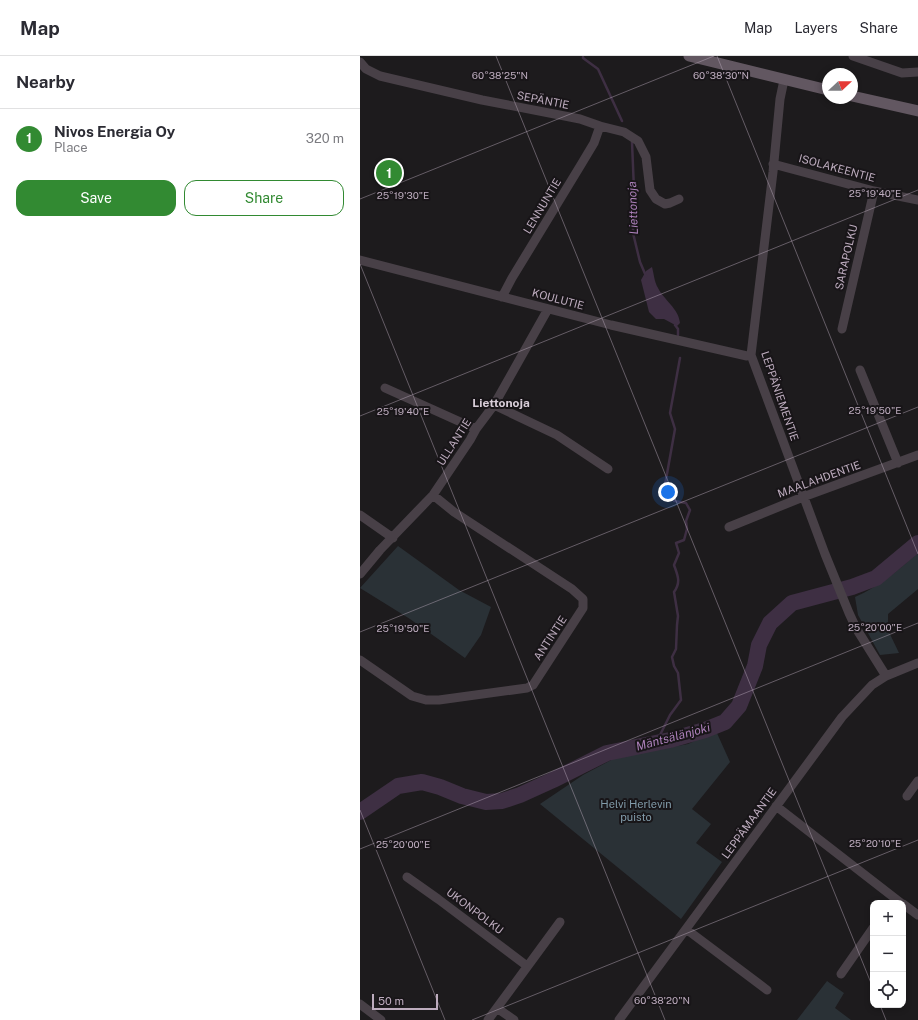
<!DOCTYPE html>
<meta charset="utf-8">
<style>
body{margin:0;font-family:"Public Sans",sans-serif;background:#f7f7f7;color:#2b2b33}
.controls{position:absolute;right:12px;bottom:12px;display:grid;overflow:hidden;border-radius:8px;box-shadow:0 2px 6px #0003}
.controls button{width:36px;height:36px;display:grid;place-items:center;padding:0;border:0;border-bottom:1px solid #e1e1e2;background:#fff;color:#2b2b33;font:20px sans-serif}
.compass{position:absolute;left:462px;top:12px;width:36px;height:36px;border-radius:50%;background:#fff;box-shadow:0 2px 6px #0003;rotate:68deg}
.scale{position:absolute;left:12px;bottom:10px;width:66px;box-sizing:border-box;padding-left:4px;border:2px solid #bdacbe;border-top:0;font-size:11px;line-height:14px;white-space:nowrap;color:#bdacbe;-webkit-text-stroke:3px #181518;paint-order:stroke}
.you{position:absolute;left:308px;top:436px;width:14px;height:14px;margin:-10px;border:3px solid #fff;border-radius:50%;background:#1a73e8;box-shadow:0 0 0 6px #1a73e833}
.badge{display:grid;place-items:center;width:26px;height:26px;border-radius:50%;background:#328a32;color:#fff;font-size:13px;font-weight:700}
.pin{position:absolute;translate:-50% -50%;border:2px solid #fff;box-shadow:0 1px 4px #0006}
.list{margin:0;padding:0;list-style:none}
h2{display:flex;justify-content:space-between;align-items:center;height:52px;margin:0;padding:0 16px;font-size:17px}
h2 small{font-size:13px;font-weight:400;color:#7c7c81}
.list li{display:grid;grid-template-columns:26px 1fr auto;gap:12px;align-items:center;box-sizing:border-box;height:60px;padding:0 16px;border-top:1px solid #e1e1e2}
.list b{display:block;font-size:15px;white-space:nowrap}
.list p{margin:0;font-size:13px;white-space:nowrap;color:#7c7c81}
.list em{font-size:13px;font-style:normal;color:#7c7c81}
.actions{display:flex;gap:8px;padding:12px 16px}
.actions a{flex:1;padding:9px 0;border:1px solid #328a32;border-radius:12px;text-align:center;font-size:14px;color:#328a32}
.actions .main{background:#328a32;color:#fff}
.icon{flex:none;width:22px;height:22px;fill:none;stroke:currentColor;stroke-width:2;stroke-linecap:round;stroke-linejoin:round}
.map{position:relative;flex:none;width:558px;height:964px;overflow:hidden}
header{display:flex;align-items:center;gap:24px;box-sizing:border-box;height:56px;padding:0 20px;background:#fff;border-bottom:1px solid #e1e1e2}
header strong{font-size:19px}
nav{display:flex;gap:22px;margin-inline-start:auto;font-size:14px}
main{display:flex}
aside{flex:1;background:#fff}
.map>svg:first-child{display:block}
.green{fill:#2a3136}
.water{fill:#3e2f43}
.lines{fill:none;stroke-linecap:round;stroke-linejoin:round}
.stream{stroke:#3e2f43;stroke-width:2.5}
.river{stroke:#3e2f43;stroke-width:16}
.minor{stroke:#484047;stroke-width:9}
.major{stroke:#625761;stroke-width:11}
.ticks{fill:none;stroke:#bdacbe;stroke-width:1;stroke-opacity:0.45}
.labels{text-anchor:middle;stroke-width:4;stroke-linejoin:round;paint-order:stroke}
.street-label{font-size:11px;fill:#bdacbe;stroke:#181518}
.park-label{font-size:11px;fill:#829caa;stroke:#181518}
.water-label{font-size:12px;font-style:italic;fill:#ad81bb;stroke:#181518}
.neighbourhood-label{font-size:12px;font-weight:bold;fill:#d9ced9;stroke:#181518}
.ticks-label{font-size:10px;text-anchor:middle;fill:#bdacbe;stroke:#181518;stroke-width:4;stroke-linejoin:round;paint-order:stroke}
</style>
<header>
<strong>Map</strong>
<nav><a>Map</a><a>Layers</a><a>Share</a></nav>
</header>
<main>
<aside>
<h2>Nearby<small></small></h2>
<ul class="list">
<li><span class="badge">1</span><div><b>Nivos Energia Oy</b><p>Place</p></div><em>320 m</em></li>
</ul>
<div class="actions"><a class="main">Save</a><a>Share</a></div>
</aside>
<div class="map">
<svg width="558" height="964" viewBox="0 0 558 964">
<rect width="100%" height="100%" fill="#1d1b1d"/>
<path class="green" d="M38,490L99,534L131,551L121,579L105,602L50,563L0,532Z
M558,497V533L528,558V574L539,597L520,599L498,559L495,541C520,530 537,515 558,497Z
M356,675L370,706L332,753L351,768L336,787L362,806L321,863L180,748L223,719L255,702L328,688Z
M467,925L484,937L475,952L491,964H437Z"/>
<path class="water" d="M292,211C294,218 294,225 298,232C304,244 319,253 320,267L317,270L304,263H296L289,256L281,224L286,215Z"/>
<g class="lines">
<path class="stream" d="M223,1V2L238,13L262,65
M272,86L274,134L273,177L280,206L286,220
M315,269L318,273V279
M296,687L310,659L321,644L318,617L314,610L312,601L316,593L317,569L318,560L314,536C321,526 318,520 314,509L319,497L316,487L324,484L327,473L326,465L330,454L326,447L314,445L312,434L305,429L315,373L310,357L320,302"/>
<path class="river" d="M0,756L38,730L62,726L80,731L102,740L126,746L142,745L160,739L193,724L247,697L310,684L345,674L365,666L379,650L395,610L399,589L410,567L432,547L492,531L516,522L558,487"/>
<path class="minor" d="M493,0L542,17L558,16
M0,6L6,13L20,20L122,44L220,63L240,70L264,76L278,85L286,101L290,134L296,143L305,148L310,147L319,143
M424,24L420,43L413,116L391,299L465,498L489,557L496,572L526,620
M413,108L514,135L558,144
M0,204L251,269L387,300L391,299
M142,241L152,222L222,107L234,87L240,70
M482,273L514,135
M500,314L538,407
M25,332L116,373
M134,349L197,379L248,413
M0,459L33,482
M369,471L443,441L558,399
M0,518L20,494L73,439L110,384L116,373L134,349L188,253
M0,604L52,640L66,644H79L167,632L173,629L223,552V543L212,533L94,456L73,439
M547,740L558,725
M416,750L541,847
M47,821L78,843L167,910
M543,848L558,859
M326,873L407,934
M481,918L513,872
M0,948L21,964
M137,952L154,964
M128,964L200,866
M259,964L482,661L512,629L526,620L558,607"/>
<path class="major" d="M329,0L468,34
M492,40L558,55"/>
</g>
<path class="ticks" d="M136,0L513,932M357,0L558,498M0,143L354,0M0,208L305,964M0,360L558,134M0,576L558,351M0,754L85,964M0,793L558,567M520,949L526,964M112,964L558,784"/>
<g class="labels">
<g class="street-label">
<text transform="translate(183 44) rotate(11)" y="4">SEPÄNTIE</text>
<text transform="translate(477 112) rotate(15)" y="4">ISOLAKEENTIE</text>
<text transform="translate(182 150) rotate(-59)" y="4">LENNUNTIE</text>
<text transform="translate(486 201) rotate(-77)" y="4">SARAPOLKU</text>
<text transform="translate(198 243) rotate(15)" y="4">KOULUTIE</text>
<text transform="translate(420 340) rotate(71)" y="4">LEPPÄNIEMENTIE</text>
<text transform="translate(94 386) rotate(-57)" y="4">ULLANTIE</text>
<text transform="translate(459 423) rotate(-20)" y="4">MAALAHDENTIE</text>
<text transform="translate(190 582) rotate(-57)" y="4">ANTINTIE</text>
<text transform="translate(389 767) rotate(-54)" y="4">LEPPÄMAANTIE</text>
<text transform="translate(115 855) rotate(37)" y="4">UKONPOLKU</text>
</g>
<g class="park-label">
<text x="276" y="752">Helvi Herlevin<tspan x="276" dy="13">puisto</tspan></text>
</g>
<g class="water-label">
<text transform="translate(273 152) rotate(-92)" y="4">Liettonoja</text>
<text transform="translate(313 681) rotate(-15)" y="4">Mäntsälänjoki</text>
</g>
<g class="neighbourhood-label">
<text x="141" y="351">Liettonoja</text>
</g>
</g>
<g class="ticks-label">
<text x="140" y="23">60°38'25"N</text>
<text x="361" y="23">60°38'30"N</text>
<text x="515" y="141">25°19'40"E</text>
<text x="43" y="143">25°19'30"E</text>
<text x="515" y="358">25°19'50"E</text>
<text x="43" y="359">25°19'40"E</text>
<text x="515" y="575">25°20'00"E</text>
<text x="43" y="576">25°19'50"E</text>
<text x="515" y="791">25°20'10"E</text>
<text x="43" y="792">25°20'00"E</text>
<text x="302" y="948">60°38'20"N</text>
</g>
</svg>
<div class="controls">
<button>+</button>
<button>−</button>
<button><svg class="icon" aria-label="locate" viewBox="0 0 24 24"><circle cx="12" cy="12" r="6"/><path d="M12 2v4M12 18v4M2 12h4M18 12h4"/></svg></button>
</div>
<svg class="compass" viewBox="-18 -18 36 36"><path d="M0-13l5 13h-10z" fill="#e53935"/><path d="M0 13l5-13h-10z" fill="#7c7c81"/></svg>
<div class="scale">50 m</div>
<div class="you"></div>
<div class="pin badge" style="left:29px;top:117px">1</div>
</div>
</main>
